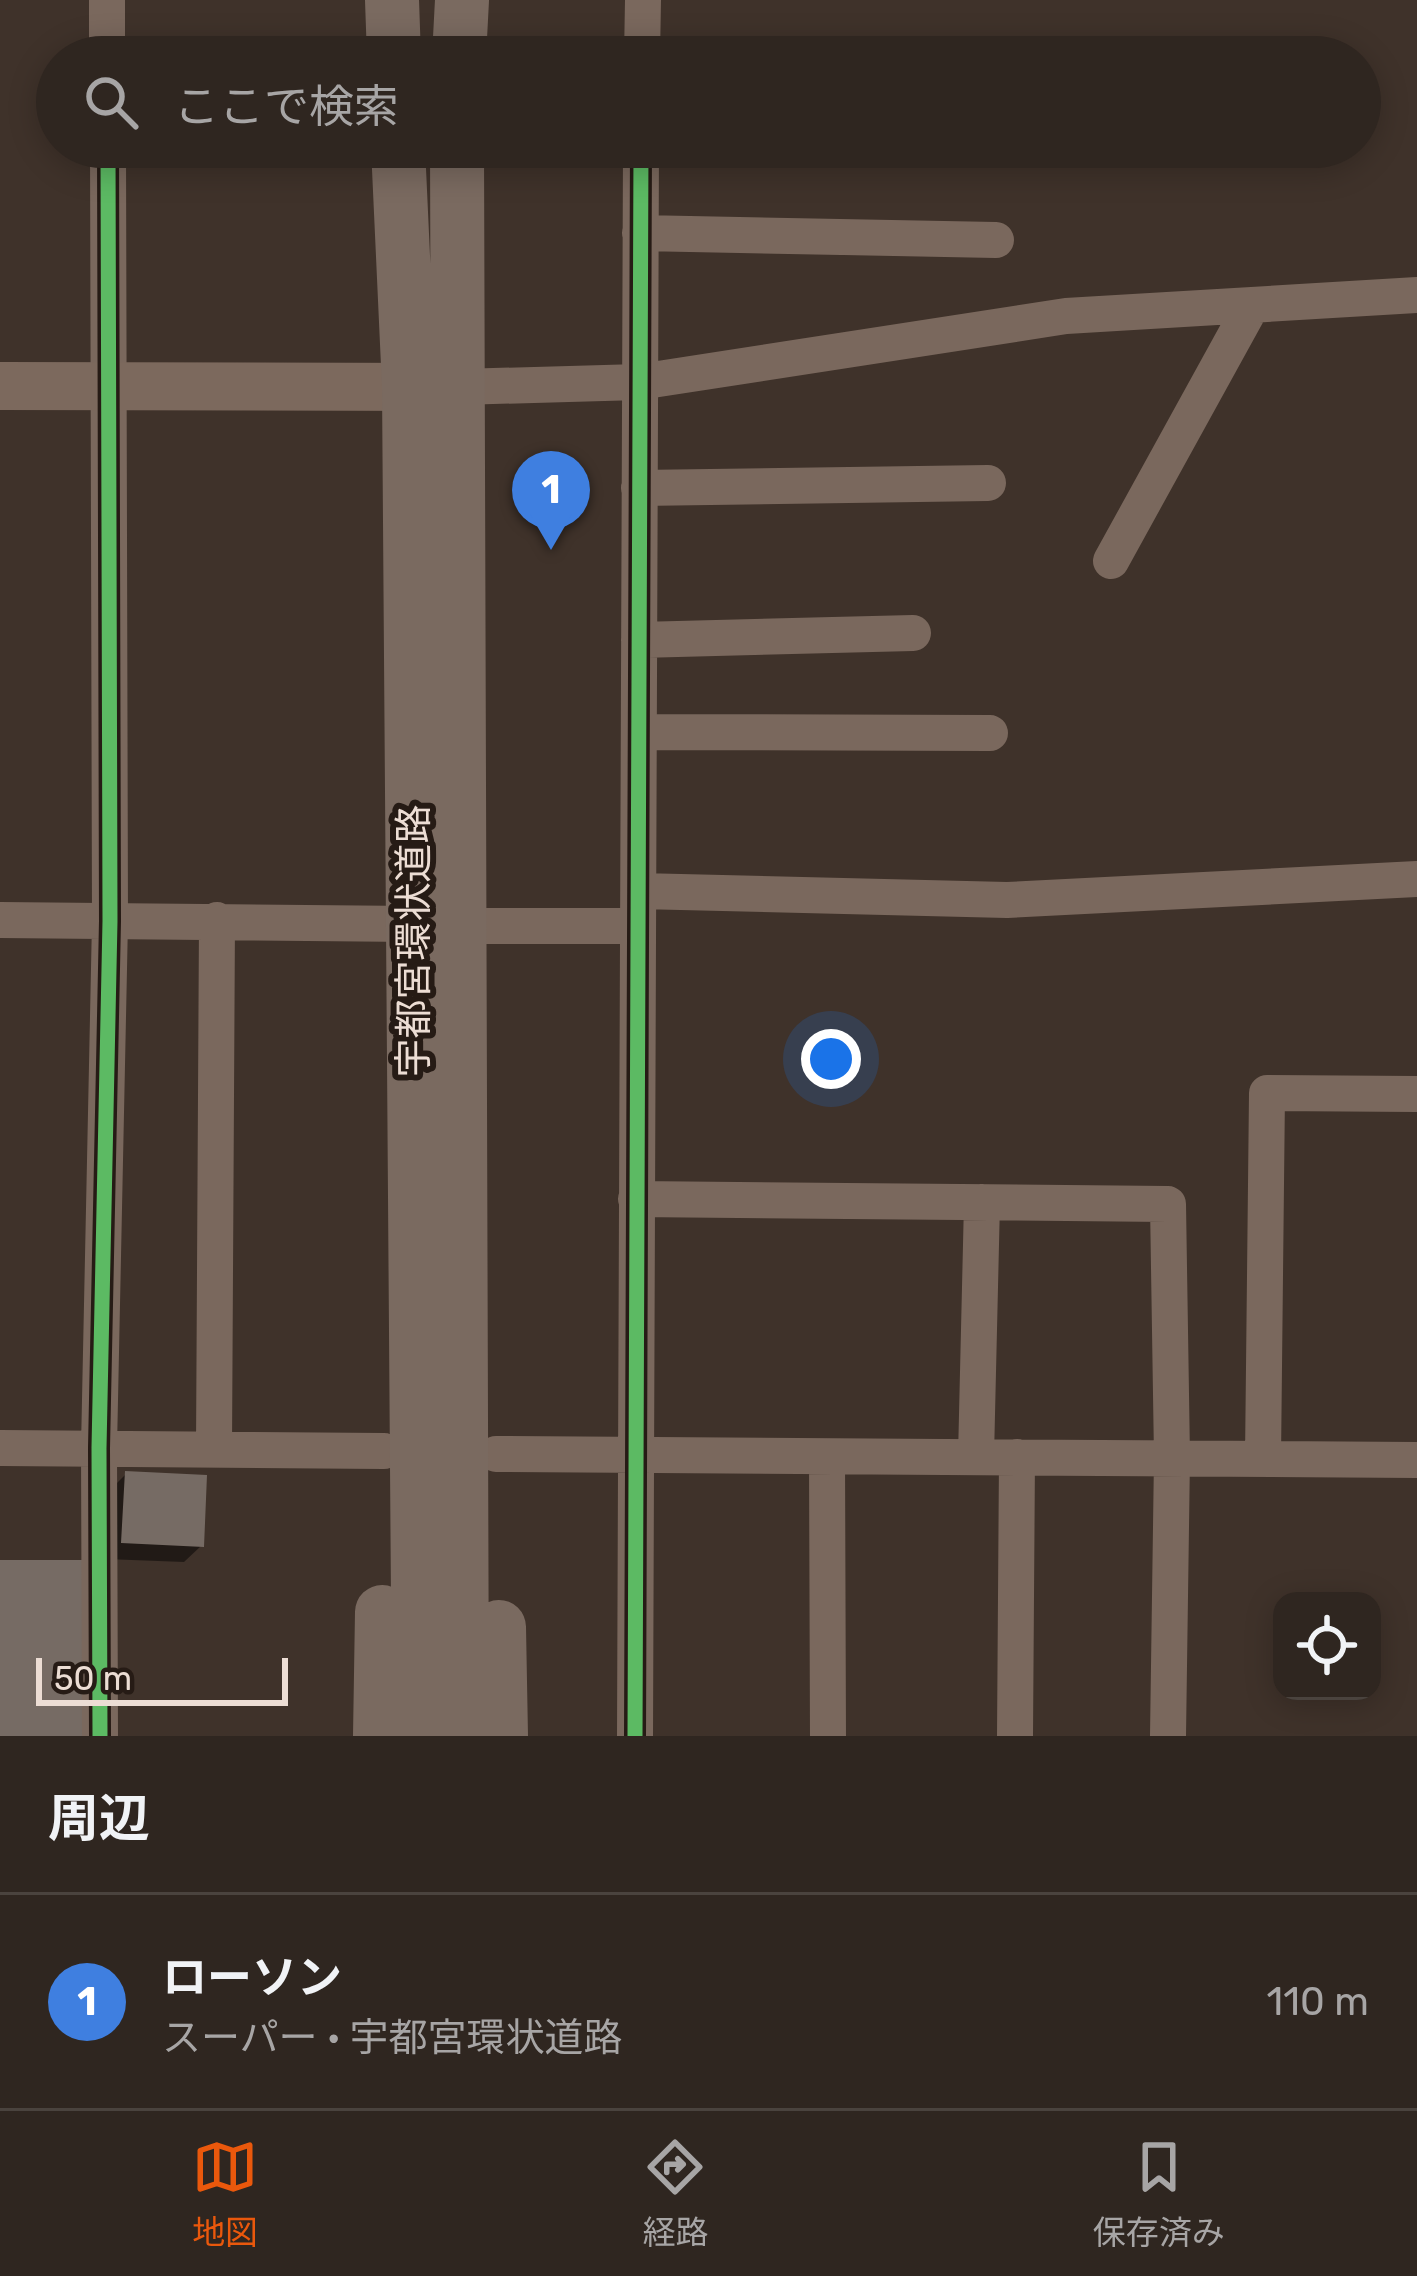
<!DOCTYPE html>
<html lang="ja">
<meta charset="utf-8">
<style>
body{margin:0;font-family:Rubik,"Noto Sans JP",sans-serif;background:#3b322d;color:#f1f3f6}
.controls{position:absolute;right:36px;bottom:36px;display:grid;overflow:hidden;border-radius:24px;box-shadow:0 6px 30px #0003}
.controls button{width:108px;height:108px;display:grid;place-items:center;padding:0;border:0;border-bottom:3px solid #4a433e;background:#2f2620;color:#f1f3f6;font:60px sans-serif}
.scale{position:absolute;left:36px;bottom:30px;width:252px;box-sizing:border-box;padding-left:12px;border:6px solid #ecddd4;border-top:0;font-size:33px;line-height:42px;white-space:nowrap;color:#ecddd4;-webkit-text-stroke:9px #261b15;paint-order:stroke}
.you{position:absolute;left:831px;top:1059px;width:42px;height:42px;margin:-30px;border:9px solid #fff;border-radius:50%;background:#1a73e8;box-shadow:0 0 0 18px #1a73e833}
.badge{display:grid;place-items:center;width:78px;height:78px;border-radius:50%;background:#ea580c;color:#fff;font-size:39px;font-weight:700}
.pin{position:absolute;translate:-50% -99px;filter:drop-shadow(0 3px 6px #0008)}
.pin::after{content:'';position:absolute;top:63px;width:42px;height:36px;background:inherit;clip-path:polygon(0 0,100% 0,50% 100%)}
.list{margin:0;padding:0;list-style:none}
h2{display:flex;justify-content:space-between;align-items:center;height:156px;margin:0;padding:0 48px;font-size:51px}
h2 small{font-size:39px;font-weight:400;color:#a7a5a5}
.list li{display:grid;grid-template-columns:78px 1fr auto;gap:36px;align-items:center;box-sizing:border-box;height:216px;padding:0 48px;border-top:3px solid #4a433e}
.list b{display:block;font-size:45px;white-space:nowrap}
.list p{margin:0;font-size:39px;white-space:nowrap;color:#a7a5a5}
.list em{font-size:39px;font-style:normal;color:#a7a5a5}
.icon{flex:none;width:66px;height:66px;fill:none;stroke:currentColor;stroke-width:2;stroke-linecap:round;stroke-linejoin:round}
.map{position:relative;flex:none;width:1417px;height:1736px;overflow:hidden}
.search{position:absolute;background:#2f2620;box-shadow:0 6px 30px #0003;left:36px;right:36px;top:36px;height:132px;display:flex;align-items:center;gap:30px;box-sizing:border-box;padding:0 42px;border-radius:66px;color:#a7a5a5;font-size:45px}
.sheet{height:372px;background:#2f2620}
nav{display:flex;justify-content:space-around;align-items:center;box-sizing:border-box;height:168px;border-top:3px solid #4a433e;background:#2f2620;font-size:33px;color:#a7a5a5}
nav a{display:grid;justify-items:center;gap:6px}
nav .on{color:#ea580c}
.map>svg:first-child{display:block}
.shadow{fill:#0007}
.building{fill:#766b64}
.lines{fill:none;stroke-linecap:round;stroke-linejoin:round}
.street{stroke:#7a685d;stroke-width:36}
.secondary{stroke:#7c695d;stroke-width:48}
.primary{stroke:#7a6a60;stroke-width:54}
.cycleway-casing{stroke:#261b15;stroke-width:22}
.cycleway{stroke:#5cba63;stroke-width:15}
.labels{text-anchor:middle;stroke-width:12;stroke-linejoin:round;paint-order:stroke}
.street-label{font-size:39px;fill:#ecddd4;stroke:#261b15}
</style>
<div class="map">
<svg width="1417" height="1736" viewBox="0 0 1417 1736">
<rect width="100%" height="100%" fill="#3f322a"/>
<path class="shadow" d="M126,1474L201,1546L184,1562L105,1559L109,1491Z"/>
<path class="building" d="M125,1471L207,1475L204,1547L121,1543Z
M0,1560H84L83,1736H0Z"/>
<g class="lines">
<path class="street" d="M107,0V57
M642,57L643,0
M640,233L996,240
M459,387L639,382L1066,316L1417,295
M639,488L988,483
M1111,561L1252,305
M639,640L913,633
M639,732L990,733
M639,891L1007,900L1417,879
M0,920L413,924
M460,926H638
M636,1199L1168,1204L1172,1457L1168,1736
M0,1448L384,1451
M214,1448L217,920
M496,1454L1417,1460
M827,1457L828,1736
M976,1457L982,1202
M1263,1458L1267,1093L1417,1094
M100,1736L99,1448L110,921L108,147
M635,1736L641,147
M1015,1736L1017,1457"/>
<path class="secondary" d="M0,386L445,387"/>
<path class="primary" d="M392,0L394,57
M459,57L462,0
M398,147L409,387L419,1736
M457,147L462,1736
M499,1627L501,1736
M380,1736L382,1612"/>
<g class="cycleway-casing">
<path id="cycleway" d="M100,1736L99,1448L110,921L108,147
M635,1736L641,147"/>
</g>
<use href="#cycleway" class="cycleway"/>
</g>
<g class="labels">
<g class="street-label">
<text transform="translate(413 941) rotate(-90)" y="14">宇都宮環状道路</text>
</g>
</g>
</svg>
<div class="controls">
<button><svg class="icon" aria-label="locate" viewBox="0 0 24 24"><circle cx="12" cy="12" r="6"/><path d="M12 2v4M12 18v4M2 12h4M18 12h4"/></svg></button>
</div>
<div class="scale">50 m</div>
<div class="you"></div>
<div class="pin badge" style="left:551px;top:550px;background:#3f7fe0">1</div>
<div class="search"><svg class="icon" aria-label="search" viewBox="0 0 24 24"><circle cx="10" cy="10" r="6"/><path d="M15 15l6 6"/></svg>ここで検索</div>
</div>
<section class="sheet">
<h2>周辺<small></small></h2>
<ul class="list">
<li><span class="badge" style="background:#3f7fe0">1</span><div><b>ローソン</b><p>スーパー · 宇都宮環状道路</p></div><em>110 m</em></li>
</ul>
</section>
<nav>
<a class="on"><svg class="icon" aria-label="map" viewBox="0 0 24 24"><path d="M3 6l6-2 6 2 6-2v14l-6 2-6-2-6 2zM9 4v14M15 6v14"/></svg>地図</a>
<a><svg class="icon" aria-label="directions" viewBox="0 0 24 24"><path d="M12 3l9 9-9 9-9-9zM9 14v-3h6M13 9l2 2-2 2"/></svg>経路</a>
<a><svg class="icon" aria-label="saved" viewBox="0 0 24 24"><path d="M7 4h10v16l-5-4-5 4z"/></svg>保存済み</a>
</nav>
